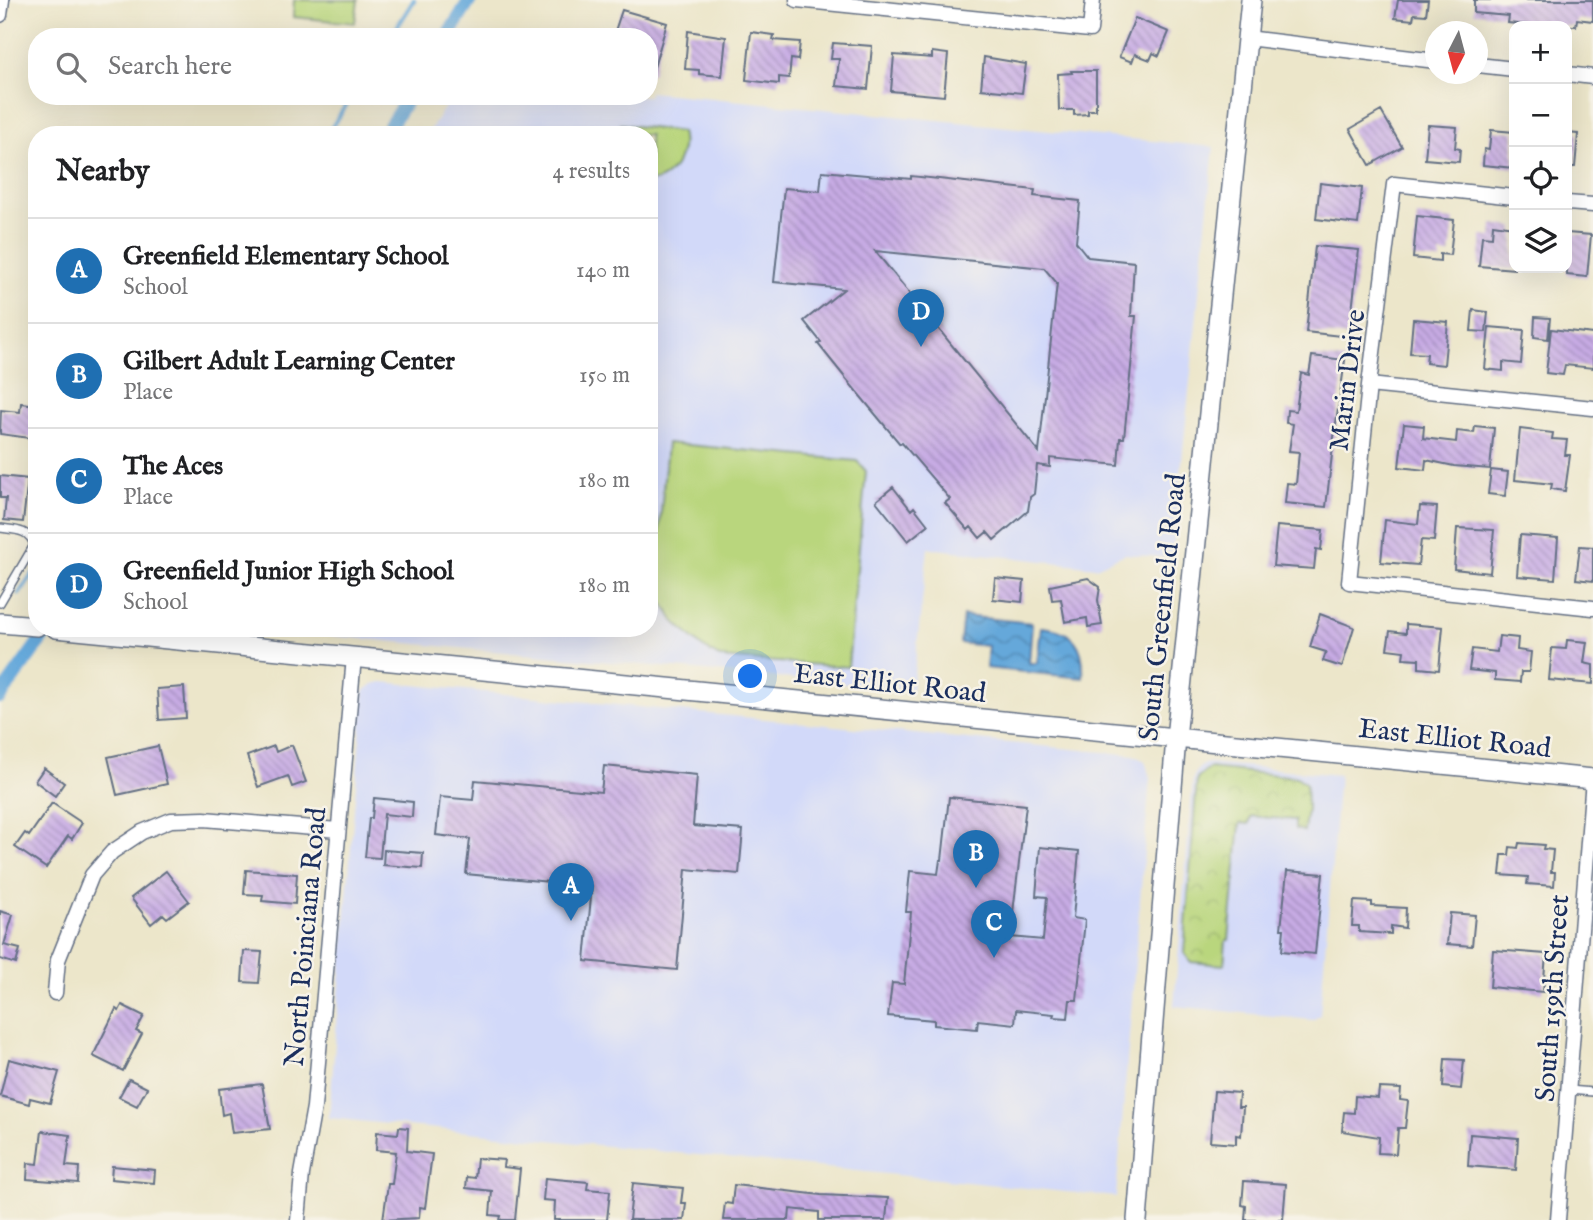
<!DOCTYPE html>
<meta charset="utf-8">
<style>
body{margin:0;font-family:"IM FELL English",serif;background:#f2f2f2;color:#202124}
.controls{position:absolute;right:21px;top:21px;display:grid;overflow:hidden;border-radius:14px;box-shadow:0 7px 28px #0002}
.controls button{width:63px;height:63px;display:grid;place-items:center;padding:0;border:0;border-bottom:2px solid #e0e0e0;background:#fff;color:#202124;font:35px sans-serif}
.compass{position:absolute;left:1425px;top:21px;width:63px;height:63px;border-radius:50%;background:#fff;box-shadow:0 7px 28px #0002;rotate:186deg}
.you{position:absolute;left:751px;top:677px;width:24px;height:24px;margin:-18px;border:5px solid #fff;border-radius:50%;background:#1a73e8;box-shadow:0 0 0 10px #1a73e833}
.badge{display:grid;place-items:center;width:46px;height:46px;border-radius:50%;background:#1f6fb2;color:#fff;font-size:23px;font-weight:700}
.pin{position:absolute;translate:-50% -58px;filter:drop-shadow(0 2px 4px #0008)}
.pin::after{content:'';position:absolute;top:37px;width:24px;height:21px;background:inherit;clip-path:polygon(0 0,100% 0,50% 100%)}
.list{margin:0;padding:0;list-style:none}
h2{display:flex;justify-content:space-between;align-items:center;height:91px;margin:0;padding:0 28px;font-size:30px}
h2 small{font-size:23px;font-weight:400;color:#757577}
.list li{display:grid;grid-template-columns:46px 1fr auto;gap:21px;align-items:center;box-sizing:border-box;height:105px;padding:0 28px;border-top:2px solid #e0e0e0}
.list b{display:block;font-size:26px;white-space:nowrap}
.list p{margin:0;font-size:23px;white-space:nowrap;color:#757577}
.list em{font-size:23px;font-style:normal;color:#757577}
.icon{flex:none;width:38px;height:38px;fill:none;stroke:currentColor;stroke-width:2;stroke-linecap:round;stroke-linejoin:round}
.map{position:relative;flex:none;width:1593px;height:1220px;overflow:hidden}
.search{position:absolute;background:#fff;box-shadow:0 7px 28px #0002;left:28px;top:28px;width:630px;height:77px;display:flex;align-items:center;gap:18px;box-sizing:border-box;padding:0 24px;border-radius:28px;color:#757577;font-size:26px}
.panel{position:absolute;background:#fff;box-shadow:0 7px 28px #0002;left:28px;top:126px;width:630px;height:511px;border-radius:28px}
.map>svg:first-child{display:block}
.built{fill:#d2d9f9}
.grass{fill:#b9d67d;stroke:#6a826e;stroke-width:2}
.park{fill:url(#park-crowns);stroke:#6a826e;stroke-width:2}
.water{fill:url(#water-waves);stroke:#406c9c;stroke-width:2}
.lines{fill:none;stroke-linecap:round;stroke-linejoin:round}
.stream{stroke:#65a8da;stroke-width:4.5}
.canal{stroke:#65a8da;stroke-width:14}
.building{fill:url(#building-back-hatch);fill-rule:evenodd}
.lane-casing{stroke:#646f84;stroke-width:10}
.street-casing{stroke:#646f84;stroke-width:17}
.secondary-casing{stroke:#646f84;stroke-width:22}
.lane{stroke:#fff;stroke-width:7}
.street{stroke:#fff;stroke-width:14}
.secondary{stroke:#fff;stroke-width:19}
.labels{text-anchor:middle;stroke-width:5;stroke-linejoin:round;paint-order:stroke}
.street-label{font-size:28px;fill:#1b2f5e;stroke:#f7f3e8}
</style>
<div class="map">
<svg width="1593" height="1220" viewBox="0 0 1593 1220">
<defs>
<pattern id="park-crowns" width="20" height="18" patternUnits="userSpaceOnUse" patternTransform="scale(1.75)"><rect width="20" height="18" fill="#b9d67d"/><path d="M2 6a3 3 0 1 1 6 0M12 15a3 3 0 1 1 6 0" fill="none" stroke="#9eb86e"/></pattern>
<pattern id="water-waves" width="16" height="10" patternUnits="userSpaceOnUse" patternTransform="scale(1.75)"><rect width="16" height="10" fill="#65a8da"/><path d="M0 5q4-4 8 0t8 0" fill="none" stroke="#5289b4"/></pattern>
<pattern id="building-back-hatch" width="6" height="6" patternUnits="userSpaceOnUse" patternTransform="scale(1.75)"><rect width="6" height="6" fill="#c7abe4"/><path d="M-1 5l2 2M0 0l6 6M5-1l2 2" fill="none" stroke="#a18cbc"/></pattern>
</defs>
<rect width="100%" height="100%" fill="#f7f3e8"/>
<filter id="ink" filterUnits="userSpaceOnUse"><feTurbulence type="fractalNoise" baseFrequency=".0143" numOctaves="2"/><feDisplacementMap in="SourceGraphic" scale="14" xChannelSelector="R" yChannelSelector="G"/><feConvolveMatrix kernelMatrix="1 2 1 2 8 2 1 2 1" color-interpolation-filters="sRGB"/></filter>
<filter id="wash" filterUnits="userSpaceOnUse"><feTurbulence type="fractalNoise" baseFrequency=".00686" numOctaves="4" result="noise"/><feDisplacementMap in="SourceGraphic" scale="28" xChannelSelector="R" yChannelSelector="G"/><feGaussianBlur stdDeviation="1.57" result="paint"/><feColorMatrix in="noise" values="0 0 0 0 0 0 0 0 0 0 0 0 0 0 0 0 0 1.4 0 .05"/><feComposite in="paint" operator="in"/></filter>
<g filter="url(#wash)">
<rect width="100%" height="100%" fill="#ece6ca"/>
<path class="built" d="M649,92L1214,147L1172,558L1125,554L1096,567L928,548L912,690L278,631L279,628H649V135H427L452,96H649Z
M382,682L1133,755L1145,761L1150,778L1116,1197L329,1118L363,700L364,691L373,684Z
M1210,763L1339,775L1320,1015L1313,1020L1174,1006L1193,778L1197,770L1204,764Z"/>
<path class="grass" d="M294,0H358L355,23L293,17Z
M621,124L681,132C687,154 672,180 649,182V135H624Z
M667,443L857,461L866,471L848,667L721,658L702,647L674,621L659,596L655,583Z"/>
<path class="park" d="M1209,768L1297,777L1306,784L1307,809L1304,831L1295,829V820L1251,816L1249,824L1240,823L1229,940H1226L1224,965L1191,962L1184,953L1197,778Z"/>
<path class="water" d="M963,616L1032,623L1029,663H1037L1041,627C1074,630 1085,645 1083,678L986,668L988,646L960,643Z"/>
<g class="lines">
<path class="stream" d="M391,37L414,0
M327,135L352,96
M19,594L37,568"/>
<path class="canal" d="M447,37L470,0
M384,135L409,96
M0,697L49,628"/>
</g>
<g id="blocks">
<path class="building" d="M1398,0H1428L1426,15L1414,14L1413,20L1395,18Z
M1474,0H1593V21L1577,19L1576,26H1538L1508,23L1509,16L1474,13Z
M622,10L667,23L652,74L649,73V37H613Z
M1135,18L1169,32L1159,56L1153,53L1150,60L1135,54L1132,62L1119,57Z
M688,31L726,37L722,76L699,74V70L685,69Z
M751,32L774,35L773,40L800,42L798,60L791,59L789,78L779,77V84L746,80Z
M833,43L872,46L868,89L836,86L839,59H831Z
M932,52L948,54L944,96L891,91L894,55L932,58Z
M984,57L1026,64L1022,93L981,89Z
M1071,71H1096V110H1088V114L1074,115V110H1059L1058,74L1072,73Z
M1381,111L1402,147L1370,165L1350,129Z
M1428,125L1457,127L1455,148L1460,149L1459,162L1425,159Z
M1491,130L1514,132V168L1483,165L1484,149L1489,150Z
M1567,133L1578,134L1575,167H1567Z
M822,171L911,179V176L939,179L1035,190L1034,196L1080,201L1076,242L1088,257L1134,262L1131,316H1136L1124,438H1120L1118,465L1050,458V467L1037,465L1034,494L1030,497L1028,511L994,540L987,532L980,538L971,527L968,530L945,503L950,499L902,443L900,444L847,380L818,344L821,342L804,321L844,289L774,282L784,188L820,191ZM875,251L1044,268L1057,283L1039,452Z
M1320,183L1362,188L1358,224L1316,219Z
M1417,216L1454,220L1450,255L1440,254V261L1413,258Z
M1493,224L1514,227V269L1479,266L1482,236L1492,237Z
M1567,233L1591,235L1587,277L1567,275Z
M1315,246L1359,250L1349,337L1306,332Z
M1473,310L1488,312L1486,332L1471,331Z
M1535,317L1550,318L1548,339L1534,337Z
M1413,319L1448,322L1444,365L1426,363L1427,354L1410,353Z
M1489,327L1524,330L1521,364L1503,362V371L1485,369Z
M1551,329L1593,334V368L1565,365L1563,375L1546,373Z
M1312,356L1345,360L1334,437L1326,507L1285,503L1287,483L1296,484L1299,452L1289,451L1293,424L1286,423L1287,410L1296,411L1301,373L1309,375Z
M21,403L37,405V439L0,434L1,410L20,412Z
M1404,424L1424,426L1423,438L1456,442L1457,431L1474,433L1475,426L1494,428L1490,469L1454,466L1426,460L1425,470L1399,467Z
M1520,429L1553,433L1552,439L1567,440L1565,455H1570L1565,491L1551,489L1552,484L1515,480Z
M1491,470L1508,472L1505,496L1488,494Z
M0,476L28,479L23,522L4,520L6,498H0Z
M893,487L911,510L914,507L928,525L908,541L876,501Z
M1420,506L1437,507L1434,541L1421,540L1418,565L1381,562L1385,520L1418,524Z
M1277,526L1323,530L1321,550L1316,549L1314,569L1273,566Z
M1457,528L1494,530L1490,573L1454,569Z
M1520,535L1558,538L1555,579L1517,576Z
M1580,546L1593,547V581L1576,579Z
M995,578L1024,581L1022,602L993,599Z
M1088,578L1100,587L1098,600L1102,625L1088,627L1087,618L1065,622L1061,599L1052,600L1050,586Z
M1320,614L1354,627L1342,667L1323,661L1326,652L1310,647Z
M1406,624L1443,627L1439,670L1419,668V659L1403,658L1404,651L1387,649L1390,631L1406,633Z
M1499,636L1518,638L1517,650L1531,652L1529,672H1521L1520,682L1495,680V673L1469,670L1472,649L1497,652Z
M1567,640L1587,642L1584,663L1593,665V684L1549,680L1552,648L1566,649Z
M184,687L186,718L159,720L157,689Z
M292,745L306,782L292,787L288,776L258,787L247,756L274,746L276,752Z
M158,746L167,784L117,795L108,757Z
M604,766L697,775L693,826L743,830L739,874L686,869L677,970L585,961L592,886L466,874L470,839L436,835L440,797L473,800L475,780L601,792Z
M44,768L64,783L55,796L35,781Z
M949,797L1026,805L1010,937L1043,940L1047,897L1036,896L1040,847L1079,851L1073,918L1085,920L1077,1000H1070L1068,1018L1053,1017L1054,1014L1016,1010L1015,1024L978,1020L977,1029L934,1025V1020L888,1016L892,983L904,984L911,912H906L910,871L938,874L940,860H942Z
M374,798L413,802L412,817L384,814L380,858L365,857L369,818H372Z
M52,803L82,823L72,839L68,836L46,868L15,847L25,833L29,836Z
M1519,843L1544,845L1543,849L1553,850L1551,872H1555L1554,886L1527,884L1528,877L1500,875L1502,855H1509L1510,847L1518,848Z
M384,850L423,853L422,868L383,865Z
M246,870L297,874L295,904L262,901L263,895L244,894Z
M166,871L189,901L167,918L163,914L151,924L131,898Z
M1287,871L1323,874L1315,954L1282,951L1284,929H1281Z
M1354,901L1372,902V906L1406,908L1405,928L1391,926V934L1359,932V926H1352Z
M0,911L13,915L4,945L20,949L16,964L0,959Z
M1450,913L1475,915L1472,946L1447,944Z
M1493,950L1546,954L1543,992L1490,987Z
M244,951L262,952L259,983L242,982Z
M122,1005L144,1016L136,1031L142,1034L123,1071L93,1056L116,1009L119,1011Z
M9,1059L59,1072L50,1103L30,1098L29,1104L0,1096Z
M1445,1059L1464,1060L1461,1089L1443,1087Z
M129,1079L147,1088L137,1106L119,1097Z
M262,1084L270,1129L232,1133L229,1113L222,1115L219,1089Z
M1379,1088L1401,1089L1400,1100L1408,1101L1405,1128H1398L1396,1154L1378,1153L1379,1137L1342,1131L1344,1112L1354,1113L1355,1096L1378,1098Z
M1214,1091L1239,1093L1238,1107H1243L1241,1136L1236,1135V1144L1210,1142Z
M399,1127L408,1128L407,1151L432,1154L425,1208L420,1207L419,1218L383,1220L388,1184H392L396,1152L376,1150L377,1132L398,1134Z
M42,1131L70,1135L66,1166L79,1167L78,1183L27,1179L28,1163L38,1164Z
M1470,1134L1518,1138L1516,1170L1468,1166Z
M477,1158L504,1160L503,1167L520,1169L515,1220H500L501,1216L490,1215L492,1191L466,1188L467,1177L475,1178Z
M112,1166L155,1170L154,1183L111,1179Z
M545,1178L588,1182L587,1189L610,1191L607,1220H554L555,1201L543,1200Z
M1244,1181L1286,1184L1283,1220H1245L1246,1206L1242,1205Z
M633,1183L683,1188L681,1203H686L684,1220H629Z
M734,1185L821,1195L888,1198L886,1220H819V1212L790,1209L789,1220H723L725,1203L732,1204Z"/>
</g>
</g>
<g filter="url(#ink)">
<use href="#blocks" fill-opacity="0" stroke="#646f84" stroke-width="2"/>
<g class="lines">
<g class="lane-casing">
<path id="lane" d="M0,528C15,530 29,529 34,545L0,603
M1569,1090L1593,1092"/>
</g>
<g class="street-casing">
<path id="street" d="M797,0L1090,30L1093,0
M0,15L2,0
M1247,38L1436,61
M1478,65L1514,69
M1567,74L1593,77
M1514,197L1394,184L1369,385L1349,582L1593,608
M1567,203L1593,205
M1369,385L1593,408
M55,993L58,960L92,875L112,852L142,832L171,820L204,819L338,830
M298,1220L302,1174L314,1107L354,657
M1558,1220L1593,779"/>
</g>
<g class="secondary-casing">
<path id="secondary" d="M0,623L37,626
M56,628L1593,779
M1137,1220L1176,738L1251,0"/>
</g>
<use href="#lane" class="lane"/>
<use href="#street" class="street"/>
<use href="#secondary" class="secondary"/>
</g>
</g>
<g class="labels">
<g class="street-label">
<text transform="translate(1346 380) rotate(-83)" y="10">Marin Drive</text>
<text transform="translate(1161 607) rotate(-84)" y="10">South Greenfield Road</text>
<text transform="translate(890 682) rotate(6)" y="10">East Elliot Road</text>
<text transform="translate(1455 737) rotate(6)" y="10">East Elliot Road</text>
<text transform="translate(304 937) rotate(-85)" y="10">North Poinciana Road</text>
<text transform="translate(1551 998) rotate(-86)" y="10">South 159th Street</text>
</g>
</g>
</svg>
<div class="controls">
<button>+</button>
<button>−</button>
<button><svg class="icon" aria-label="locate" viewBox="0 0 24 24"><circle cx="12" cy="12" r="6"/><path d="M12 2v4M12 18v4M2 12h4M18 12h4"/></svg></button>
<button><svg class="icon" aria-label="layers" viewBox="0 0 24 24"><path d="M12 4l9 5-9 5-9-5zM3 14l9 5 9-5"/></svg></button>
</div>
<svg class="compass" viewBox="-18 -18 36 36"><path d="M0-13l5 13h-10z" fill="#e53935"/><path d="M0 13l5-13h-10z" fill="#757577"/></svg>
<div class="you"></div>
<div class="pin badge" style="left:571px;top:921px">A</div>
<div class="pin badge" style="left:976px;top:888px">B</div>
<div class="pin badge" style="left:994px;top:958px">C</div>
<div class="pin badge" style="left:921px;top:347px">D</div>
<div class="search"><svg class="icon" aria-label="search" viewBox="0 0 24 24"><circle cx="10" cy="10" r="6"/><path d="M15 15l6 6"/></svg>Search here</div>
<section class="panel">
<h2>Nearby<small>4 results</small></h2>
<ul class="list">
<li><span class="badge">A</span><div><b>Greenfield Elementary School</b><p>School</p></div><em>140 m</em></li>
<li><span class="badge">B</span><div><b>Gilbert Adult Learning Center</b><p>Place</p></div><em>150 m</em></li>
<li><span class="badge">C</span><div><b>The Aces</b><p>Place</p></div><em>180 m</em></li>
<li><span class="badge">D</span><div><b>Greenfield Junior High School</b><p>School</p></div><em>180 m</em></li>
</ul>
</section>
</div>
